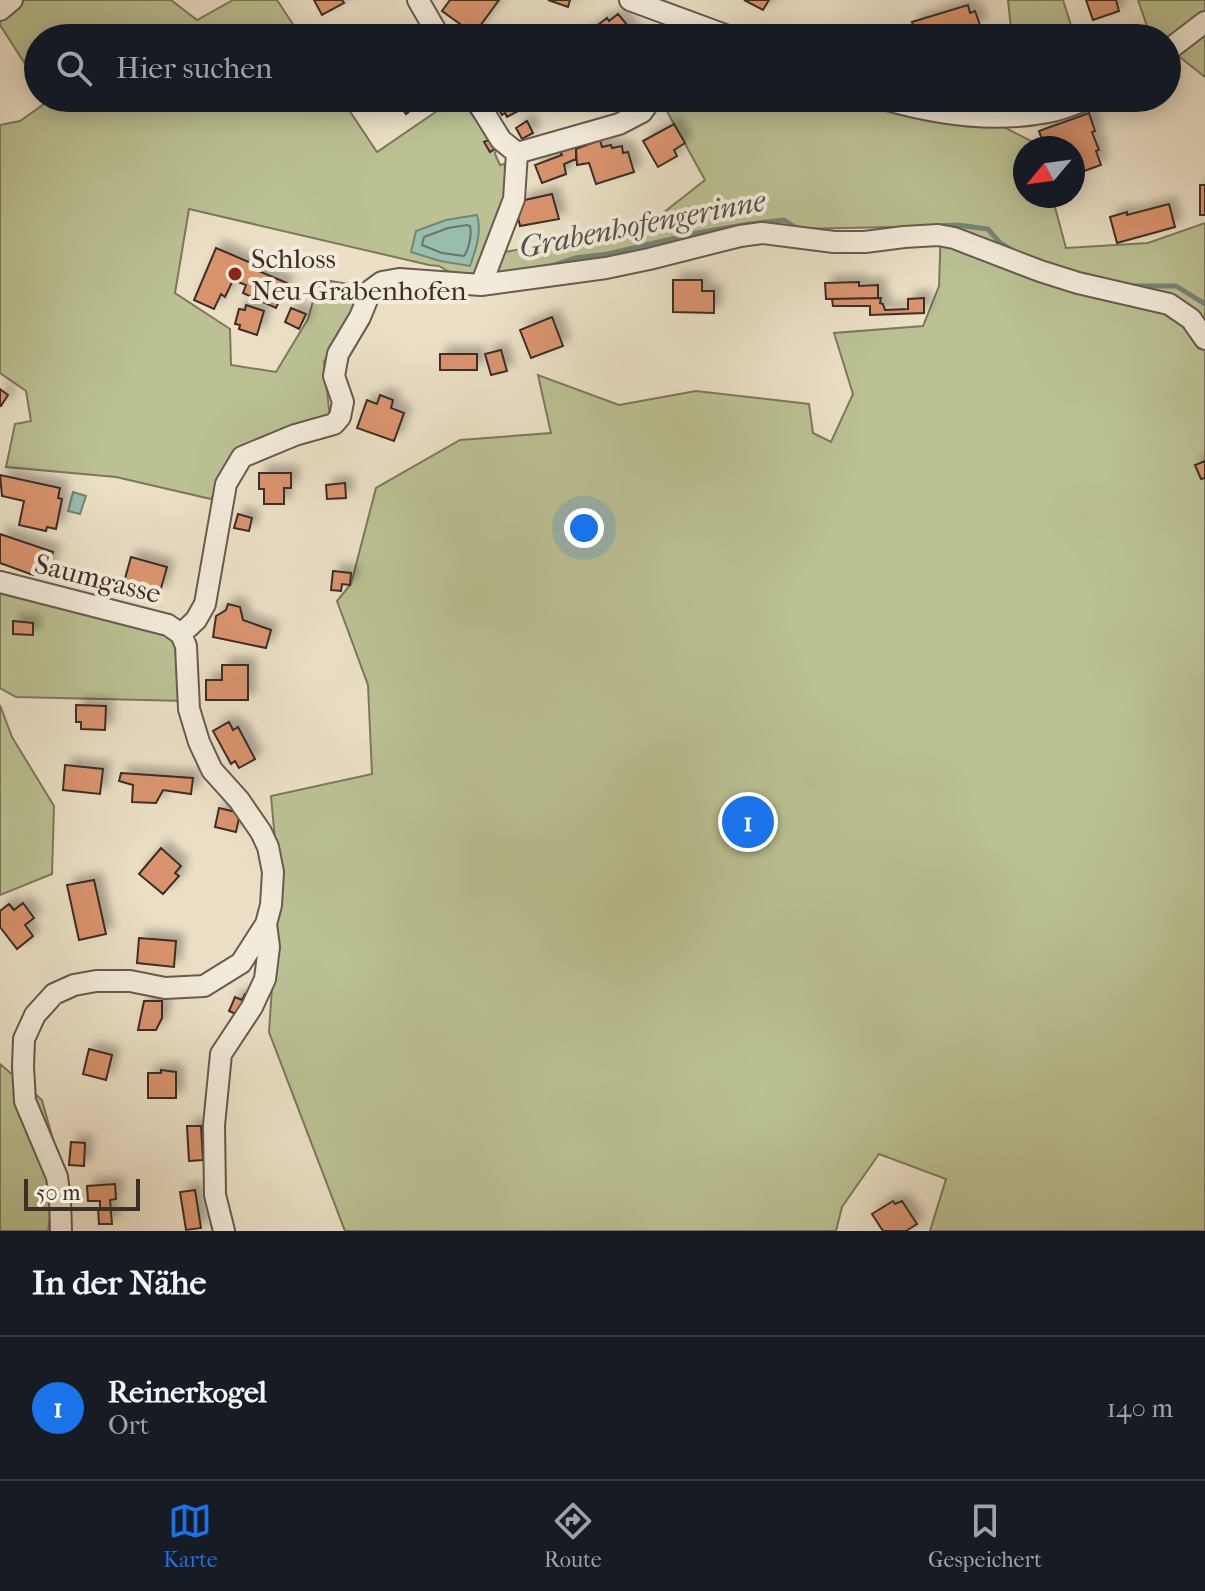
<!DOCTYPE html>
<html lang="de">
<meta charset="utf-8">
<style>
body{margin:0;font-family:"IM FELL French Canon",serif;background:#242831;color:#f1f3f6}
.compass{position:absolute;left:1013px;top:136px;width:72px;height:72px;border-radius:50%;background:#171b24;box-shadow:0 4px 20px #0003;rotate:241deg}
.scale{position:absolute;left:24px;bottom:20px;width:116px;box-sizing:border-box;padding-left:8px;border:4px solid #3c2f27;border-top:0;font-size:22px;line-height:28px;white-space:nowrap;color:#3c2f27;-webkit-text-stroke:6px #f2ebda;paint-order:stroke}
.you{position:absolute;left:584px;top:528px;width:28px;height:28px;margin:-20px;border:6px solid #fff;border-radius:50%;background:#1a73e8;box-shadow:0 0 0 12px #1a73e833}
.badge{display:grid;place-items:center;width:52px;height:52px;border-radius:50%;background:#1a73e8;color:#fff;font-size:26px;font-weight:700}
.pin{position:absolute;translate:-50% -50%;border:4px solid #fff;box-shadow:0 2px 8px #0006}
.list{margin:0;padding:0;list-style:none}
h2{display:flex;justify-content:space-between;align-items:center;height:104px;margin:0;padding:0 32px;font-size:34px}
h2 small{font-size:26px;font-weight:400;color:#9ea1a6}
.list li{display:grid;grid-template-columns:52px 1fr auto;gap:24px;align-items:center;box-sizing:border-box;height:144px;padding:0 32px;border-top:2px solid #363941}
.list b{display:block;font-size:30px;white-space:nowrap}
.list p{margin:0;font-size:26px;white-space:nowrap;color:#9ea1a6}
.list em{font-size:26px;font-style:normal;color:#9ea1a6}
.icon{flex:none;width:44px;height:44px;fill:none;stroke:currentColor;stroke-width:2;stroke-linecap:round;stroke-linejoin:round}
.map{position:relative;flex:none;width:1205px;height:1231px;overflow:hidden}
.search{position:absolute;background:#171b24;box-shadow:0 4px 20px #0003;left:24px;right:24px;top:24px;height:88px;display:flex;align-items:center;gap:20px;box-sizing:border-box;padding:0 28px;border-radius:44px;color:#9ea1a6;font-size:30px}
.sheet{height:248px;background:#171b24}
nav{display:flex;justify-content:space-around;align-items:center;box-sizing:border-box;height:112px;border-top:2px solid #363941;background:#171b24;font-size:22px;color:#9ea1a6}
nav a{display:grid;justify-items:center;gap:4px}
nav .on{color:#1a73e8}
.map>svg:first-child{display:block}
.green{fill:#bbc193;stroke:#7c785d;stroke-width:2}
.water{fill:#99beae;stroke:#748578;stroke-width:2}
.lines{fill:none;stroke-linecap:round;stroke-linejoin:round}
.shore{stroke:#6a766a;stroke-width:2}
.stream{stroke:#748578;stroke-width:5}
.building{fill:#d9946e;stroke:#3c2f27;stroke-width:2;filter:url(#shadow)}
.minor-casing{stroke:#685b4f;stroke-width:24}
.minor{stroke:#f2ebda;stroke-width:20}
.poi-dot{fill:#8f2418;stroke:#f2ebda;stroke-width:3}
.labels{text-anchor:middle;stroke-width:8;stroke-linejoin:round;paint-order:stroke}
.poi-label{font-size:28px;fill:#3c2f27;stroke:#f2ebda;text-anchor:start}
.street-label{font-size:28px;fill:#3c2f27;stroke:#f2ebda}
.water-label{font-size:30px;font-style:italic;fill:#535349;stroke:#f2ebda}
</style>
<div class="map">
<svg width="1205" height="1231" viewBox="0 0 1205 1231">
<defs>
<filter id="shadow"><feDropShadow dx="7" dy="-7" stdDeviation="4" flood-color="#0004"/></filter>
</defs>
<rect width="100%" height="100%" fill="#ebe0c6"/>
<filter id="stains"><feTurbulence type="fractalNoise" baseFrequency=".0025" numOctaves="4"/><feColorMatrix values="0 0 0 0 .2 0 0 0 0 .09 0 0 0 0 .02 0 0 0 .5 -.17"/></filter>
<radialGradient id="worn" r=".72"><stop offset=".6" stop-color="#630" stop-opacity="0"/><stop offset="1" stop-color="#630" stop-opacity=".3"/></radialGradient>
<path class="green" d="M0,0H171L197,20L233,0H277L302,38H38V84L0,25Z
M1008,0H1063L1075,38H1012Z
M1138,0H1205V77L1167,47V38H1156L1149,32Z
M47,98H341L377,152L456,98H459L491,139L485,142L490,152L496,148L495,154L500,165L509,163L500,253L649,224L705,180L663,104L668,98H947L1039,145V148H1025V196H1052L1066,248L1148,243L1205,223V1231H930L946,1179L879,1154L842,1207L836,1231H345L269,1032L279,883L271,796L372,774L368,685L337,601L351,584L376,488L460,440L551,433L538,375L619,405L696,391L809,404L813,433L831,442L853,394L834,333L923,326L939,286L941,226L752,230L649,259L459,278L439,266L429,265L189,209L175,293L230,329L231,365L276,372L308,319L319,279L360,286L356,307L324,362L330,419L243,450L211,499L116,477L6,467L15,424L31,421L26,391L0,373V125L20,121L48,101Z
M0,587L174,637L185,701L16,697L0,688Z
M0,705L12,737L54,806L52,874L0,895Z
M0,1064L42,1100L58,1158L48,1231H0Z"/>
<path class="water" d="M477,215C482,232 476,249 470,266L440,261L411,252L416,231L446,220Z
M73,492L86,496L80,514L68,511Z"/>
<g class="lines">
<path class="shore" d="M467,225L470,226C472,234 469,249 464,256L442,253L422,245L424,237L448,228Z"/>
<path class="stream" d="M938,226L957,225L988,229L1000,243L1015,252
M548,267L575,258L608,254L697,233L749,224L784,220L798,229
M1130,286H1176L1205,304"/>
</g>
<path class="building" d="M314,0H342L344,3L322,15Z
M450,0H499L474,34L442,11Z
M548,0H570L568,7Z
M744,0H769L763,10Z
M1086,0H1116L1119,11L1093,20Z
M968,5L970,13L975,11L980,25L969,29L970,32L961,35L962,38H917L912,22Z
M618,14L633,32L625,38H581L607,18L609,21Z
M389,98H421L419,99L421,102L406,114L399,105L396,108Z
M492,98H516L519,103L517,105L520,110L507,117L505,113L502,115Z
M1089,113L1095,131L1092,132L1099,150L1096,151L1101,165L1073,175V148H1045L1039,131Z
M527,121L533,133L522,139L516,128Z
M674,124L685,143L674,150L677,156L658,167L643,141Z
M491,139L496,148L490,152L484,142Z
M600,140L602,147L611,145L612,148L622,146L623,153L628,152L634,172L596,184L589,163L577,165L576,149Z
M576,146V159L564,164L566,174L542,183L535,165L562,155L560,152Z
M1200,185H1205V215H1200Z
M552,194L559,219L520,226L516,209L525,200Z
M1169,204L1175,227L1117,243L1110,217L1127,212V215Z
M216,248L256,265L254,269L287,283L276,308L243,293L246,285L233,280L225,297L221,294L214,309L194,300Z
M673,280H702V291H714V313L673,312Z
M859,282V286L878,285V298L826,299L825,283Z
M881,298L880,303L883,304L885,310L908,309V299L924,298V313L870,315V306H833L832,299Z
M246,305L264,311L257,335L239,329L240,325L235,324L239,309L245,310Z
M291,308L306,314L299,329L285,322Z
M552,317L563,346L531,358L520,330Z
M501,350L507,371L491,375L485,354Z
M440,354H477V370H440Z
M0,389L8,395L1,406H0Z
M380,395L393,400L391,408L404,413L394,441L357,428L367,400L377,404Z
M1205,461V478L1201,479L1195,465Z
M259,473H291V488H284V504H264V489H259Z
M0,475L60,488L58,498L62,499L56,529L47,527L46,531L19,525L24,501L2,496Z
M345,483L346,498L327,499L326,485Z
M238,514L252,518L249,531L234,528Z
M0,534L53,552L46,573L35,569L33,575L0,563Z
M131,557L167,567L160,592L124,582Z
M333,571L351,573L350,585L342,584L341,591L331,590Z
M228,604L240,607L243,620L271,630L266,648L213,637L216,616L226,610Z
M13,621L33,623V635L13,634Z
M222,665H248V700H206V680H222Z
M76,705L106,706L105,730L81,729V722H76Z
M229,722L233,730L238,727L255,759L239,768L235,761L231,764L213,731Z
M65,765L103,769L100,794L63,790Z
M121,773L193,778L191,794L163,790L156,803L132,802L133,785L119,781Z
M219,808L240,813L236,832L215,827Z
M161,848L181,866L175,873L179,876L163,894L139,874Z
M94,880L106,934L79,940L67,885Z
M23,903L34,918L25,925L33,936L17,949L0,927V911L9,904L14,910Z
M139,938L176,941L174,967L137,963Z
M245,994L249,996L240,1016L229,1011L235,997L242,1000Z
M144,1001H162V1018L156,1030H138Z
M89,1049L112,1055L106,1080L83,1074Z
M161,1070L176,1072V1098H148V1073H161Z
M187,1126H201L203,1160L189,1161Z
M71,1142L85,1143L84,1166L69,1165Z
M115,1184L116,1199L110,1200L112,1224H99L98,1208H100V1201H88L87,1186Z
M195,1190L201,1228L186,1230L180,1192Z
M893,1201L895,1204L902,1201L917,1224L906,1231H883L872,1214Z"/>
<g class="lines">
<g class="minor-casing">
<path id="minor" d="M418,0L440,38
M630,0L733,38
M0,10L12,0
M1167,51L1205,22
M475,98L501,140L517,153
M880,98C934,114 993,123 1048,112C1063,109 1077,103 1090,98
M517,153L619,124L642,112L652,98
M481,285L514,199L517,153
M0,582L168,625L181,634
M181,634L196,620L205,604L226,484L242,457L295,435L334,424L340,417L343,402L334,376L338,354L360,317L371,290L382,282L399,279L481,285L606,268L649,259L740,236L762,233L834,242H865L904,237L938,235L954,238L1040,271L1078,283L1169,304L1191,319L1205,339
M61,1231L60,1200L57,1177L25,1101L23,1067L24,1039L35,1015L54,994L74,985L96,981H130L165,988L204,986L241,963L266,924L271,905L273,872L268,847L261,832L239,800L212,770L199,742L189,709L186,646L181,634
M224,1231L215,1195L214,1125L221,1054L252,1007L265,979L269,947L266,924"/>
</g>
<use href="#minor" class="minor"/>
</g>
<circle class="poi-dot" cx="235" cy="274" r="8"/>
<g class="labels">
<g class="poi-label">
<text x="251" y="268">Schloss<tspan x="251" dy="32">Neu-Grabenhofen</tspan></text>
</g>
<g class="street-label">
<text transform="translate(98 578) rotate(14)" y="10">Saumgasse</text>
</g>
<g class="water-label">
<text transform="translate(642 224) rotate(-11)" y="10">Grabenhofengerinne</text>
</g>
</g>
<rect width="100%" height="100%" filter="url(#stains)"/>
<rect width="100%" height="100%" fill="url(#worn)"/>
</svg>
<svg class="compass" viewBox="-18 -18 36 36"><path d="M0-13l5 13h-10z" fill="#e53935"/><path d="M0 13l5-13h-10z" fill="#9ea1a6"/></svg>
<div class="scale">50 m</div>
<div class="you"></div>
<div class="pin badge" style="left:748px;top:822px">1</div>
<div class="search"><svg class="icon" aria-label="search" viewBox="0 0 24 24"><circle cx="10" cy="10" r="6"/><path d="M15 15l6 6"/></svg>Hier suchen</div>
</div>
<section class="sheet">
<h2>In der Nähe<small></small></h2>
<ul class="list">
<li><span class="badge">1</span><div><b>Reinerkogel</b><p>Ort</p></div><em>140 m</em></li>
</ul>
</section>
<nav>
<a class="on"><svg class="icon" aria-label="map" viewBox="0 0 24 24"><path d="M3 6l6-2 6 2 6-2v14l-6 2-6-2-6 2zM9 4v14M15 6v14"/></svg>Karte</a>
<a><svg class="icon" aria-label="directions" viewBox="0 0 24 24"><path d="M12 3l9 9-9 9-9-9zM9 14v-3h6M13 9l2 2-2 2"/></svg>Route</a>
<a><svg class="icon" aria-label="saved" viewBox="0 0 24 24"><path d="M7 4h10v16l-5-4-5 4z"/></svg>Gespeichert</a>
</nav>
